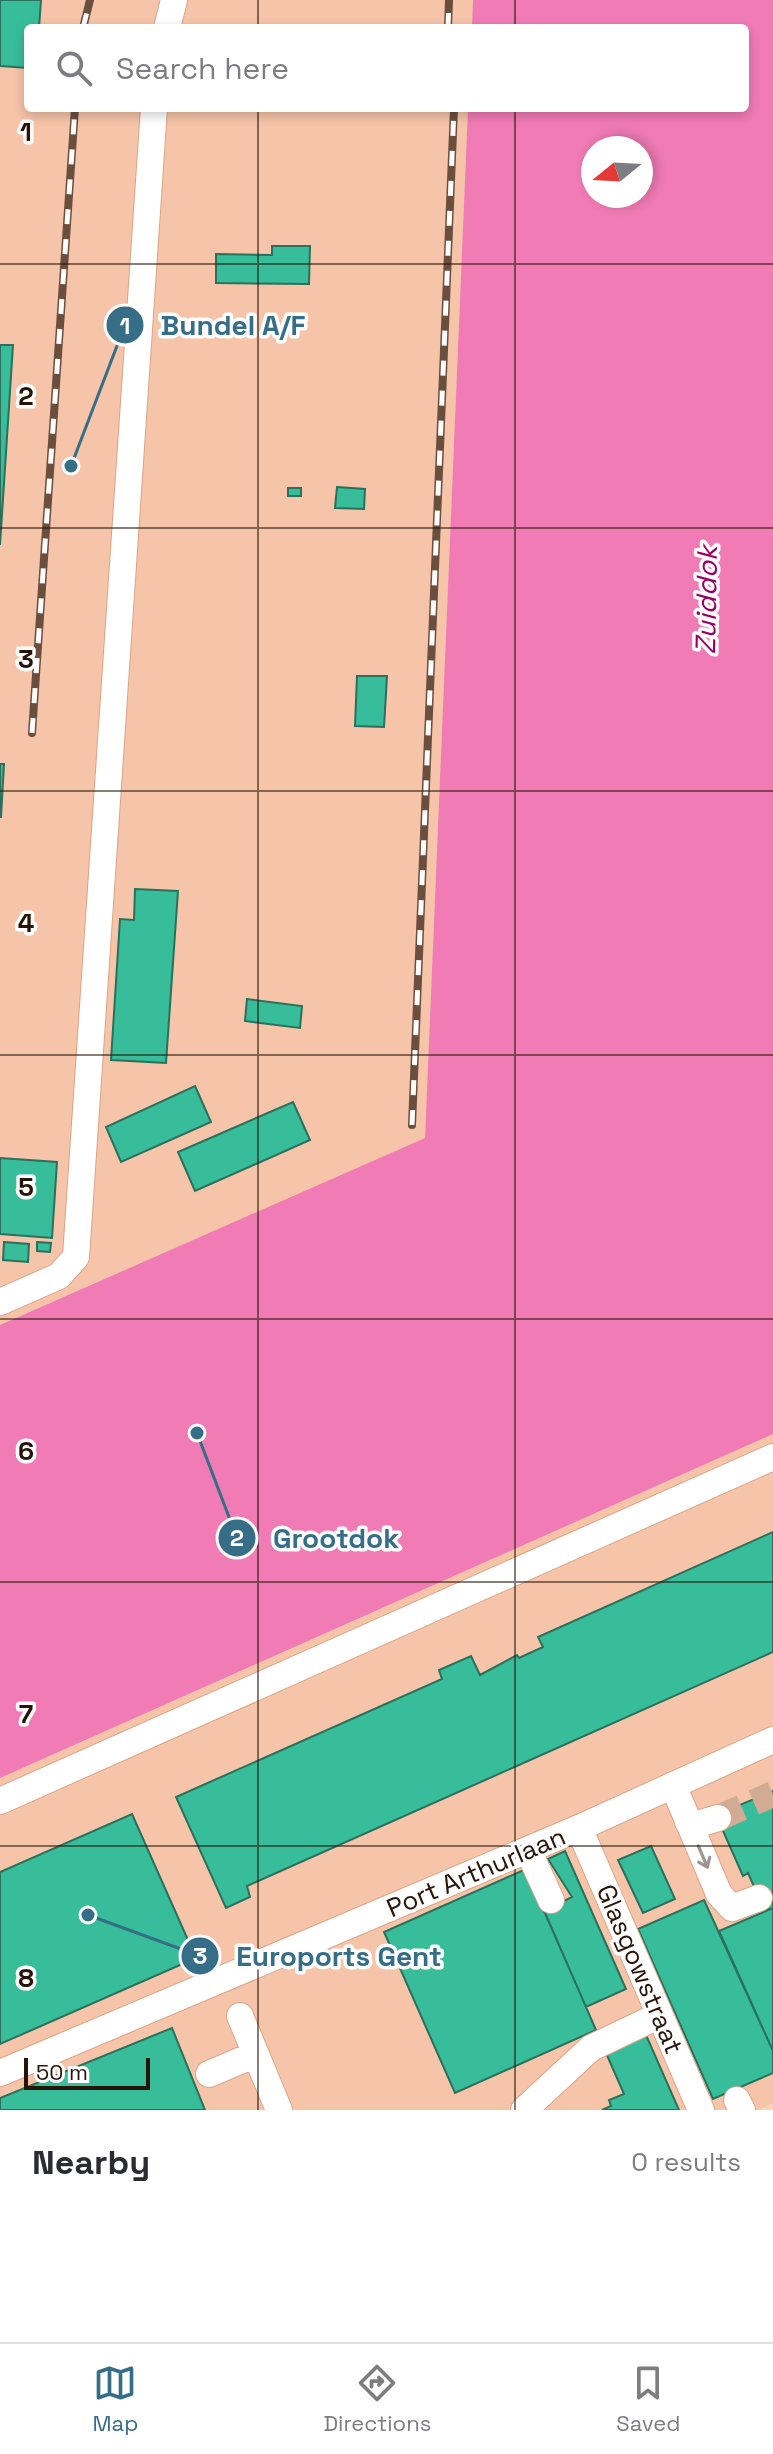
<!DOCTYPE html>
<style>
body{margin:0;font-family:"Space Grotesk",sans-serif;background:#f7f7f7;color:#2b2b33}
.compass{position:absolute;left:581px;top:136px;width:72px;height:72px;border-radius:50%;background:#fff;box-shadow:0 4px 12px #0003;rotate:252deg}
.scale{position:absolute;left:24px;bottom:20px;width:126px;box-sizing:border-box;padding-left:8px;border:4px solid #271408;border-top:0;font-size:22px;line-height:28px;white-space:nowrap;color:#271408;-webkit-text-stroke:6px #fdfdfd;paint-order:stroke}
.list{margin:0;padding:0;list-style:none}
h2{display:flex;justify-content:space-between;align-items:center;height:104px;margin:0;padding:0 32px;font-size:34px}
h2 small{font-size:26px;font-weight:400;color:#7c7c81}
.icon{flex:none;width:44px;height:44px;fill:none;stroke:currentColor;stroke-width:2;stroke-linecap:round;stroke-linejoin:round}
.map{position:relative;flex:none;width:773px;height:2110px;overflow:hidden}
.search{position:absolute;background:#fff;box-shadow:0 4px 12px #0003;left:24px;right:24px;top:24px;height:88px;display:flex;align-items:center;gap:20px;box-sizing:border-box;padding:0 28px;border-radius:8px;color:#7c7c81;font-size:30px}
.sheet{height:232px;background:#fff}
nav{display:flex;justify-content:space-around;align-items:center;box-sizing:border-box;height:112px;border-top:2px solid #e1e1e2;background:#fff;font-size:22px;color:#7c7c81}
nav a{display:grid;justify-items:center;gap:4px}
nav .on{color:#366e88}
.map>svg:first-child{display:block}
.built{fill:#f6c4a8}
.water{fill:#f07bb5;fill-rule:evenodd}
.building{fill:#38bd9a;stroke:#2b705c;stroke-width:2}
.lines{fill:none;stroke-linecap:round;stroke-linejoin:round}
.minor-tunnel{stroke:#d3ab95;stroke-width:26;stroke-dasharray:26 13;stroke-linecap:butt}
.minor-casing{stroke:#daa586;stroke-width:28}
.minor{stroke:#fff;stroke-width:26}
.rail-casing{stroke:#6a4f3f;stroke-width:8}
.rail{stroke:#fdfdfd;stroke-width:5;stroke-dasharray:15;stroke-linecap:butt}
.oneway{stroke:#9e9590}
.grid{fill:none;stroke:#271408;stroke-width:2;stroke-opacity:0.55}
.labels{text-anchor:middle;stroke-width:7;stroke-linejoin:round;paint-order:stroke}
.street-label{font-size:26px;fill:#271408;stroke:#fdfdfd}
.water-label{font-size:28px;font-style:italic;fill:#980061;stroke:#fdfdfd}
.grid-label{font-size:26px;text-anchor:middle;font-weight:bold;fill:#271408;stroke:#fdfdfd;stroke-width:7;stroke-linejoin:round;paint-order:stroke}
.leader{fill:none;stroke:#366e88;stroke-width:3}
.callout-dot{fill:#366e88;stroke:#fdfdfd;stroke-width:3}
.mark-label{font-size:24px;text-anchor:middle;font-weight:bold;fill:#fff}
.callout-label{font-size:28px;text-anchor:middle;font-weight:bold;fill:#366e88;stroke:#fdfdfd;stroke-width:7;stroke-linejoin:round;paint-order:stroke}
</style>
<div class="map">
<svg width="773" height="2110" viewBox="0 0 773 2110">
<rect width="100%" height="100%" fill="#fed1b8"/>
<path class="built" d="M0,0H473L472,28H28V108H468L425,1138L0,1325Z
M773,1434V2103L758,2110H0V1778Z"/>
<path class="water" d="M473,0H773V1434L0,1778V1325L425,1138L468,108H745V28H472ZM593,148H641V196H593Z"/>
<path class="building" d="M0,0H41L39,28H28V68L0,66Z
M272,246H310L309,284L216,283V254L272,255Z
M0,345H13L0,545Z
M337,487L365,489L364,509L335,508Z
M288,488H301V496H288Z
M357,676H387L384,727L355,726Z
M0,764H4L1,817H0Z
M135,889L178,891L166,1063L111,1060L120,919L134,920Z
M247,999L302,1006L300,1028L245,1021Z
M195,1086L211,1122L121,1162L106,1127Z
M293,1102L310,1140L195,1191L178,1152Z
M0,1158L57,1162L52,1238L0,1234Z
M4,1242L29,1244L28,1262L3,1260Z
M37,1242L51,1243L50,1252L37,1251Z
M773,1532V1652L247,1886L250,1897L226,1908L176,1797L442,1679L439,1670L471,1656L480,1675L517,1655L519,1658L543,1647L538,1637Z
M773,1791V1908L765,1911L748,1873L743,1876L716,1815Z
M132,1814L196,1958L0,2044V1872Z
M651,1846L675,1899L643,1913L618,1860Z
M565,1851L626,1989L586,2007L544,1911L572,1897L548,1859Z
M526,1869L596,2030L455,2093L384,1932Z
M704,1900L773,2051V2073L713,2099L638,1929Z
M773,1908V2051L719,1931Z
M172,2028L205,2110H0V2098Z
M646,2035L679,2110H602L611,2106L609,2100L624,2094L606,2053Z"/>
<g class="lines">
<path class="minor-tunnel" d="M718,1818L773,1794"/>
<g class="minor-casing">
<path id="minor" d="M167,28L174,0
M0,1302L59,1276L76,1257L154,108
M673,1785L719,1894L732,1908L759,1898
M0,1801L773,1457
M688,1822L698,1824L718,1818
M579,1828L701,2110
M528,1850L551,1900
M240,2016L279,2110
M0,2073L579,1828L773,1740
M209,2074L256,2054
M737,2100L742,2110
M524,2110L591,2048L660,2015"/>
</g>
<use href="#minor" class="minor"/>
<g class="rail-casing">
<path id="rail" d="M83,28L90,0
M448,28L449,0
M32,733L75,108
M412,1125L454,108"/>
</g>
<use href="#rail" class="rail"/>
</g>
<defs><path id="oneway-shaft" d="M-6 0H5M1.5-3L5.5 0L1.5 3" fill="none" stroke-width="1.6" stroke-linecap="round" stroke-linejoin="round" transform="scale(2)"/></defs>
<use class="oneway" href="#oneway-shaft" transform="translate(703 1857) rotate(67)"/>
<path class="grid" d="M258,0V28M515,0V28M258,108V2110M515,108V2110M0,264H773M0,528H773M0,791H773M0,1055H773M0,1319H773M0,1582H773M0,1846H773"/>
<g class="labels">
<g class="street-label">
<text transform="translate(476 1872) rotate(-23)" y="9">Port Arthurlaan</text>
<text transform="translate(640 1969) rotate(67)" y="9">Glasgowstraat</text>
</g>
<g class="water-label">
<text transform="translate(706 600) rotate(-89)" y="10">Zuiddok</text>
</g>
</g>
<g class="grid-label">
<text x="26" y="141">1</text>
<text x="26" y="405">2</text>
<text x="26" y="668">3</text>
<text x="26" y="932">4</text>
<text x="26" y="1196">5</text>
<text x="26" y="1460">6</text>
<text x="26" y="1723">7</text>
<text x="26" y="1987">8</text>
</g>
<path class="leader" d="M71 466L125 325M197 1433L237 1538M88 1915L200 1956"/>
<g class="callout-dot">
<circle cx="71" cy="466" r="8"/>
<circle cx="197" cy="1433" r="8"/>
<circle cx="88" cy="1915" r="8"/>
<circle cx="125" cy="325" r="20"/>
<circle cx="237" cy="1538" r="20"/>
<circle cx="200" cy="1956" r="20"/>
</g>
<g class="mark-label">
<text x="125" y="334">1</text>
<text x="237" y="1546">2</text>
<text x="200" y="1964">3</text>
</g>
<g class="callout-label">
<text x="233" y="335">Bundel A/F</text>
<text x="336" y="1548">Grootdok</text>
<text x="339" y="1966">Euroports Gent</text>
</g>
</svg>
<svg class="compass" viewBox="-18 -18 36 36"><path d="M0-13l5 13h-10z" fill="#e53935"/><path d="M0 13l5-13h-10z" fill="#7c7c81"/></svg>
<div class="scale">50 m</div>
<div class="search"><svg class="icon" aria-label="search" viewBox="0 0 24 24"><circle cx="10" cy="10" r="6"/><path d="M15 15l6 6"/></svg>Search here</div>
</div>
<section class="sheet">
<h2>Nearby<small>0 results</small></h2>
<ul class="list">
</ul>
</section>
<nav>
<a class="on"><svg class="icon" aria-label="map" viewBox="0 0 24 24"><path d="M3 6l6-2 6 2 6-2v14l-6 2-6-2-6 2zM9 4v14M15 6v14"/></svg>Map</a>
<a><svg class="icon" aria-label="directions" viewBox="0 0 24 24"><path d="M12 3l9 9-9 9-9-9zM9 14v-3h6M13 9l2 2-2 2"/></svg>Directions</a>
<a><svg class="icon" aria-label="saved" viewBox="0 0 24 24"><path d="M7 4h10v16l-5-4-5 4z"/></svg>Saved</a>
</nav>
